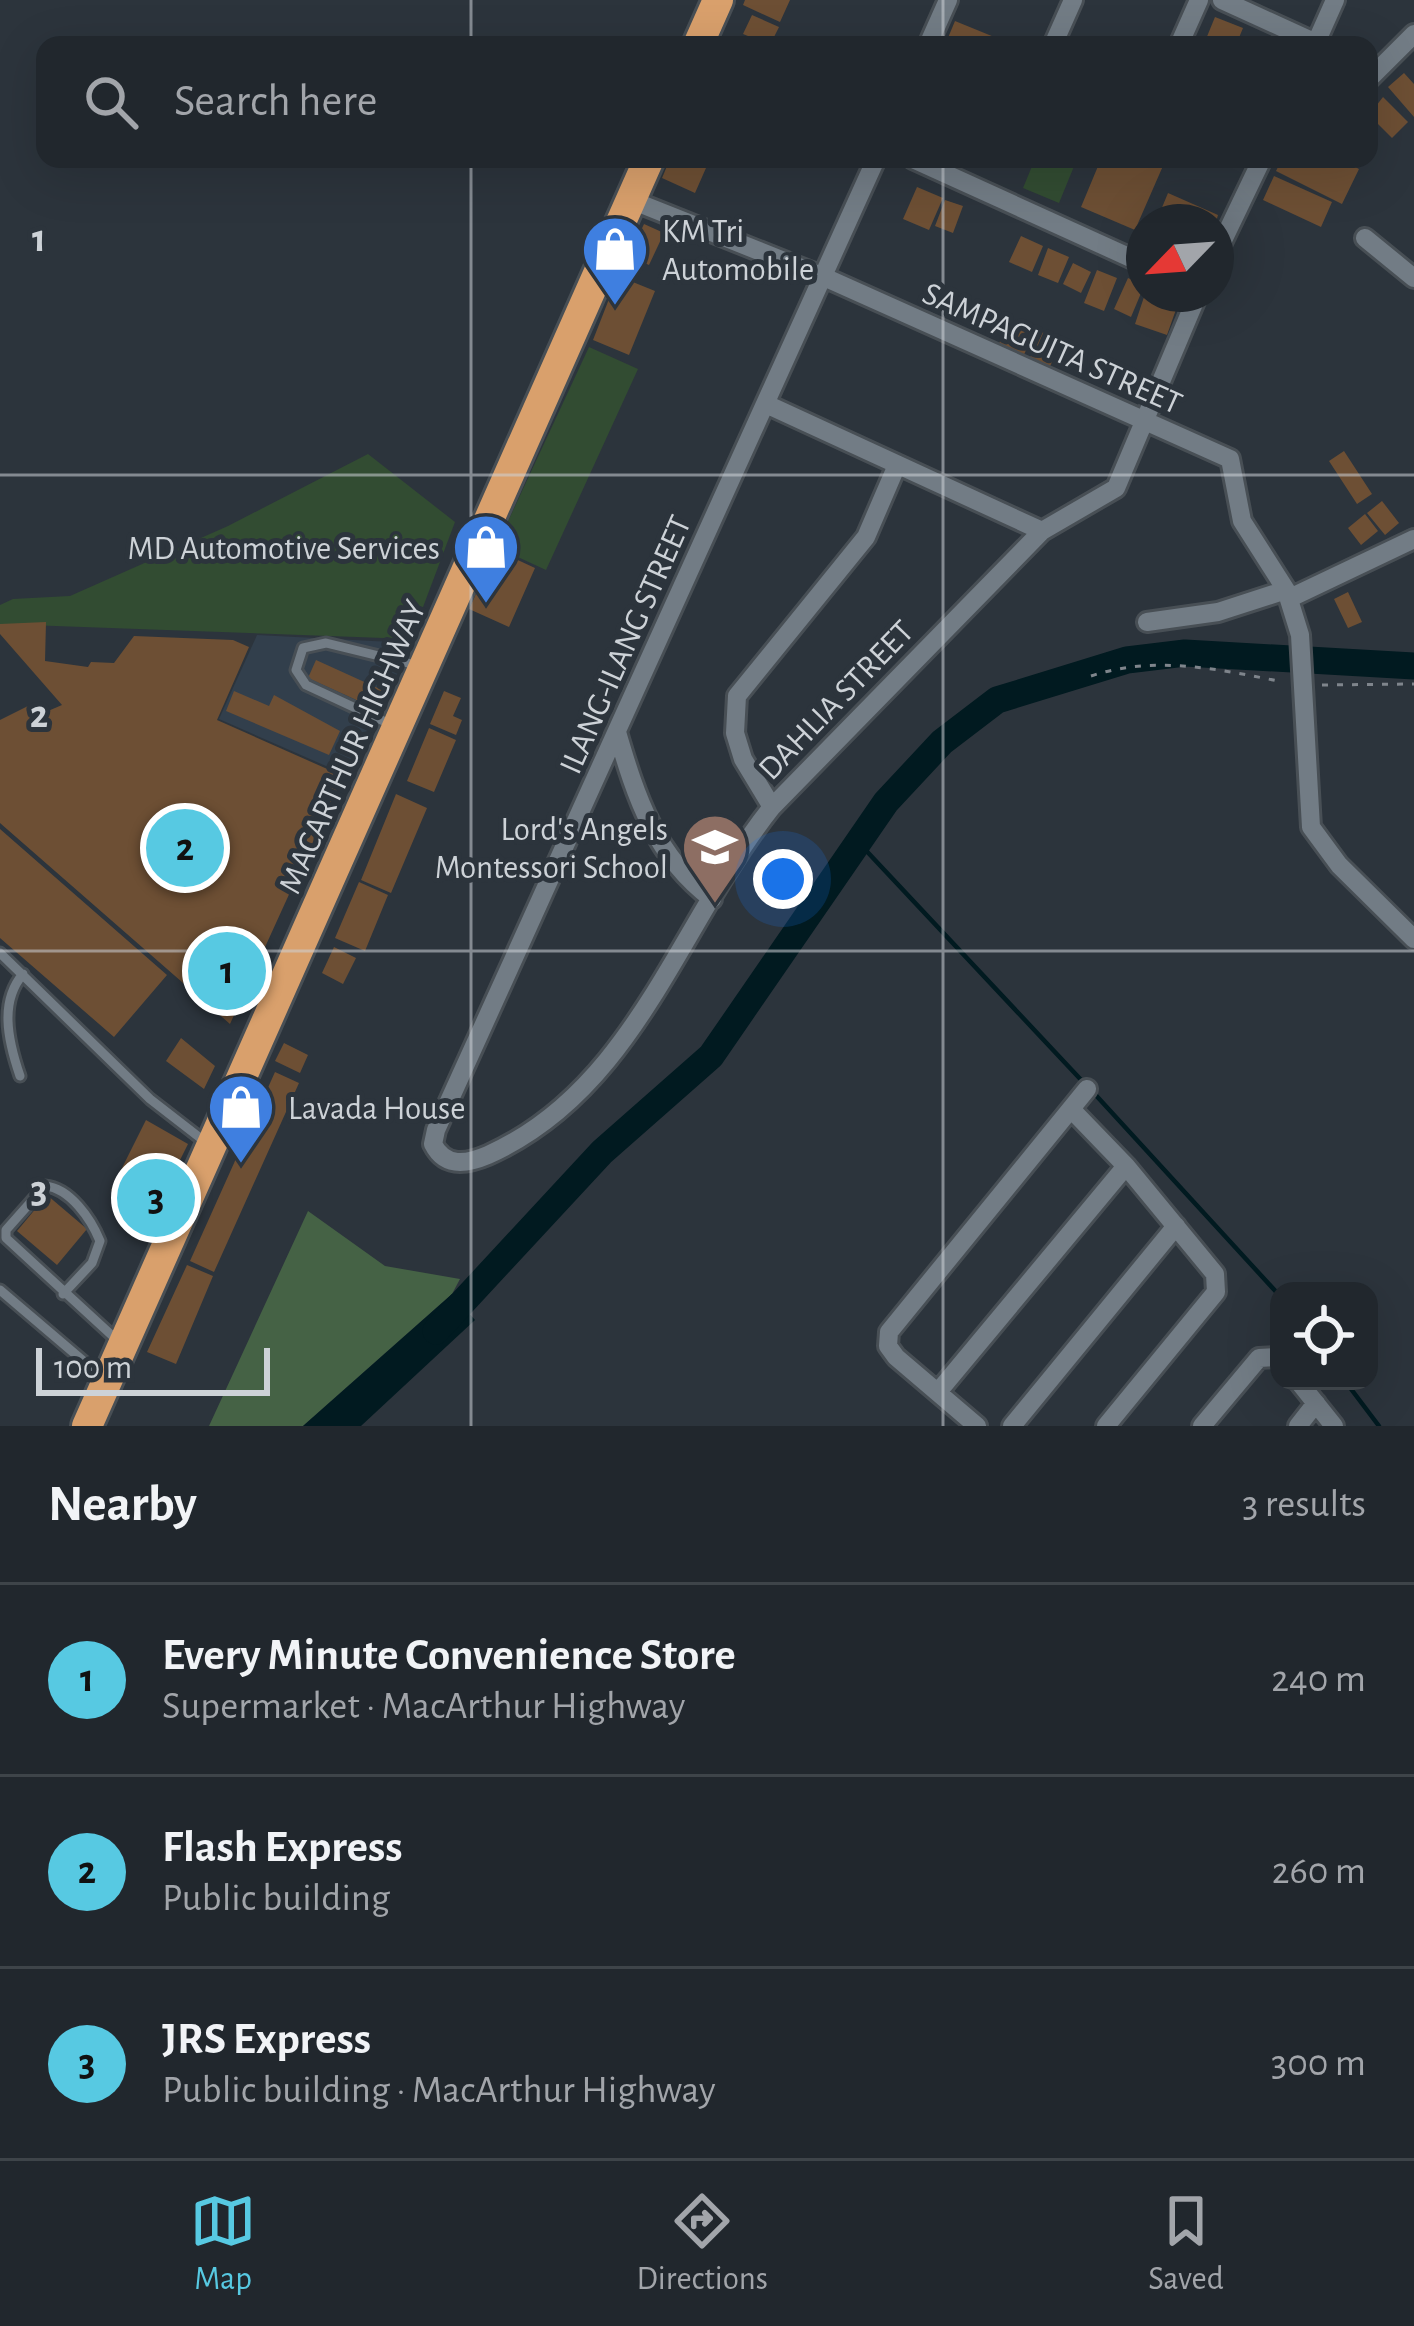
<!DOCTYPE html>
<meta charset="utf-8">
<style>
body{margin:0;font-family:"Alegreya Sans",sans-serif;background:#2d3339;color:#f1f3f6}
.controls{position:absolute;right:36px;bottom:36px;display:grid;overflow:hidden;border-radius:24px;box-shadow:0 12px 48px #0002}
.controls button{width:108px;height:108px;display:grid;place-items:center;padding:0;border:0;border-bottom:3px solid #3e4449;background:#21272d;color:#f1f3f6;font:60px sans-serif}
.compass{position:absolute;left:1126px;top:204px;width:108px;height:108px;border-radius:50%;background:#21272d;box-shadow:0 12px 48px #0002;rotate:245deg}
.scale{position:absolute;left:36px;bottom:30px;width:234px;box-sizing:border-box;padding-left:12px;border:6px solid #cdd2d7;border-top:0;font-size:33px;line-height:42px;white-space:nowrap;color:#cdd2d7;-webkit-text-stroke:9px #2c343c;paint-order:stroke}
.you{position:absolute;left:783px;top:879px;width:42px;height:42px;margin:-30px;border:9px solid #fff;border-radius:50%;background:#1a73e8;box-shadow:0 0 0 18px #1a73e833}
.badge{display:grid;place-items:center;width:78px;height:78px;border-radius:50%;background:#57c9e2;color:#111;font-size:39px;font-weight:700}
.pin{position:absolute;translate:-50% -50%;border:6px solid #fff;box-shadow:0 3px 12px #0006}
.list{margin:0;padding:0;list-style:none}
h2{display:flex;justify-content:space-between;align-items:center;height:156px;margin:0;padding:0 48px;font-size:51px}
h2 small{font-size:39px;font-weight:400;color:#a2a5aa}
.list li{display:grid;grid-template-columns:78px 1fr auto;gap:36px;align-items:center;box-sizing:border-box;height:192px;padding:0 48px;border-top:3px solid #3e4449}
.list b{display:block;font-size:45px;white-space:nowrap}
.list p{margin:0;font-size:39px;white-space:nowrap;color:#a2a5aa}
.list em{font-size:39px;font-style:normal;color:#a2a5aa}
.icon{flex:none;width:66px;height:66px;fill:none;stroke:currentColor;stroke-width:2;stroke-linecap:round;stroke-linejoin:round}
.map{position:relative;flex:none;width:1414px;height:1426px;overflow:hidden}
.search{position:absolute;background:#21272d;box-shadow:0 12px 48px #0002;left:36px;right:36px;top:36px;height:132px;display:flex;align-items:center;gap:30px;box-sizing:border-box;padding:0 42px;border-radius:24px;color:#a2a5aa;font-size:45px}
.sheet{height:732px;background:#21272d}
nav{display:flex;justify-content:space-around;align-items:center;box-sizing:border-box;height:168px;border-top:3px solid #3e4449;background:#21272d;font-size:33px;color:#a2a5aa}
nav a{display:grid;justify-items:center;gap:6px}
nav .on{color:#57c9e2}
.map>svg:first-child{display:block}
.built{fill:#323f4c}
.green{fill:#324c32}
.forest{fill:#456245}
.water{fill:#011a20}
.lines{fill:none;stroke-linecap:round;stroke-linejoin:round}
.stream{stroke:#011a20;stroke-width:4.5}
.river{stroke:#011a20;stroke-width:27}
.building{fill:#6d4f34}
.service-casing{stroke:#484f55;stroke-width:15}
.minor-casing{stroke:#484f55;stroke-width:24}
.trunk-casing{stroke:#484f55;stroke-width:36}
.path{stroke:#7f858c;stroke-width:3;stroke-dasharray:6 9;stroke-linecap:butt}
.service{stroke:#727c85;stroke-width:9}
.minor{stroke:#727c85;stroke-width:18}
.trunk{stroke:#d9a06c;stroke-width:30}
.grid{fill:none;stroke:#cdd2d7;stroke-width:3;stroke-opacity:0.55}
.labels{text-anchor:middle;stroke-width:10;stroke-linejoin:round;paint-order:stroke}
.poi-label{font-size:33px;fill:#cdd2d7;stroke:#2c343c;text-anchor:start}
.street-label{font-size:33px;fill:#cdd2d7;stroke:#2c343c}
.grid-label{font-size:39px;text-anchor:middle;font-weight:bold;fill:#cdd2d7;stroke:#2c343c;stroke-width:10;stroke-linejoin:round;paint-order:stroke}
</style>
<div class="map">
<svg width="1414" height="1426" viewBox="0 0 1414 1426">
<rect width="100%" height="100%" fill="#2c343c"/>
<path class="built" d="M257,635L411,643L351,777L219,719Z"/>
<path class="green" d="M1035,159H1077L1059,203L1023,188Z
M589,347L638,369L546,570L496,547Z
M368,454L455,522L411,639L0,624V605L13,599L70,596L228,526Z"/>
<path class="forest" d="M308,1211L385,1266L460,1279L452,1294L303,1426H209Z"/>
<path class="water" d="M452,1294L475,1320L361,1426H303Z"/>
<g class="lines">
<path class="stream" d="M859,843L1084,1083
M1092,1091L1279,1295
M1345,1381L1379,1426"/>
<path class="river" d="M436,1331L602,1152L711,1056L886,802L942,742L997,700L1127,660L1185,653L1414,666"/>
</g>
<path class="building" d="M745,0H790L780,22L743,5Z
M752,15L779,27L770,45L743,34Z
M1215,17L1243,28L1236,45L1206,39Z
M955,21L1004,41L1003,45H945Z
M1404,73L1414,84V117L1388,87Z
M1383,97L1408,122L1392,138L1369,115Z
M670,159L706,168L695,193L662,178Z
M1101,159H1166L1135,230L1081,207Z
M1282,159H1340L1359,169L1342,204L1276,171Z
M1274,176L1332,202L1321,227L1263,200Z
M917,187L943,198L929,230L903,219Z
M1168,193L1218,215L1216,222H1156Z
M945,200L963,206L953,233L935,226Z
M644,224L664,233L649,265L629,256Z
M1021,236L1043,246L1032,272L1009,262Z
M1048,248L1069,257L1058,283L1038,275Z
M1073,263L1091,272L1081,293L1063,284Z
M1097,270L1117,278L1104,311L1084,303Z
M618,276L655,291L629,355L593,340Z
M1128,278L1144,286L1131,317L1114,309Z
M1145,294L1179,301L1167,335L1135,324Z
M1009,320L1034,332L1023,357L998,346Z
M1042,332L1061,341L1048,371L1028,362Z
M1344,451L1372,494L1357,504L1329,461Z
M1382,501L1399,523L1385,535L1367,513Z
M1365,514L1378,531L1361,545L1348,528Z
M496,550L535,568L509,627L469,609Z
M1348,592L1362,622L1348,628L1334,599Z
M46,622L45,661L88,667L91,662L114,663L134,636L233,640L249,647L217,720L343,776L230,1024L0,823V720L32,704L41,714L62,705L0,634V624Z
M316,660L382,690L374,708L308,678Z
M234,691L269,706L274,695L340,731L329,755L226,711Z
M444,691L461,698L453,716L462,720L456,735L430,724Z
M429,728L456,740L434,792L407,781Z
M396,794L427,808L391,893L361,880Z
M0,829L167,975L114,1037L0,938Z
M359,882L388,895L365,951L335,938Z
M334,947L356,958L343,984L322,973Z
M181,1038L215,1066L204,1089L166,1061Z
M284,1043L308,1055L300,1073L275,1061Z
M275,1072L299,1083L214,1272L190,1261Z
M146,1120L188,1144L168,1184L155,1177L167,1186L147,1221L111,1190Z
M47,1195L87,1229L57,1265L17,1231Z
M187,1265L213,1276L176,1364L147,1352Z"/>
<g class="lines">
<g class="service-casing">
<path id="service" d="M392,725L306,685L296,670L303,648L326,643L420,666
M0,953L150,1099L208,1144
M20,1076C7,1038 0,1001 23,974
M0,1290L101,1376
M63,1294L92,1263L100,1241C91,1219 70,1188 45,1186L6,1230V1238L118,1341"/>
</g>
<g class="minor-casing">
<path id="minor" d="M1222,0L1316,43
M928,45L948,0
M1053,45L1073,0
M1179,45L1199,0
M1315,45L1335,0
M1369,79L1414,34
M876,159L436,1130L433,1144C445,1168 467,1164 488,1155C635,1089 678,925 772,807L1042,531L1116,488L1198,294
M913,159L1144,264
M631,200L824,277L1230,459L1242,521L1286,590L1300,635L1311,827L1339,865L1414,939
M1365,238L1414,278
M1216,255L1262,159
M766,404L1042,531
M1290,598L1414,539
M1147,622L1218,612L1286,590
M617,732C636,797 655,856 712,899
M772,807L743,759L735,733L737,696L866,537L897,465
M1072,1110L1126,1166L1215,1274L1216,1292L1106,1426
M1298,1381L1334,1426
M938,1392L1126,1166
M977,1426L896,1357L888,1346L889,1332L1087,1089
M1012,1426L1176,1226
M1202,1426L1259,1358L1279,1357
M1298,1426L1316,1403"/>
</g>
<g class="trunk-casing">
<path id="trunk" d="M698,45L718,0
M87,1426L649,159"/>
</g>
<path class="path" d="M1091,676C1154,655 1218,669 1283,682
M1322,685L1414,684"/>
<use href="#service" class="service"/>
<use href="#minor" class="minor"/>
<use href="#trunk" class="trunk"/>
</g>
<path class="grid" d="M471,0V45M943,0V45M471,159V1426M943,159V1426M0,475H1414M0,951H1414"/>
<defs>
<g id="shop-pin" transform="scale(3.45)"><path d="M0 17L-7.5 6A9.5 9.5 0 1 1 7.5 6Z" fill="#3f7fe0" stroke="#2c343c"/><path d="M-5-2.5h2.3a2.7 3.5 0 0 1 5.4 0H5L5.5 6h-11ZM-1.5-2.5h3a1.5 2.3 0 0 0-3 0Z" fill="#fff"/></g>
<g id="school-pin" transform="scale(3.45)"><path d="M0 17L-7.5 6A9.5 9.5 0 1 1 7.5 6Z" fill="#8d6e63" stroke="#2c343c"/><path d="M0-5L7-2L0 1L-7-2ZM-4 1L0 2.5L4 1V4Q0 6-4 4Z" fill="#fff"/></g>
</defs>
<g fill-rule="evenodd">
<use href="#shop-pin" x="615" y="249"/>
<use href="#shop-pin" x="486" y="547"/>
<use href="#school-pin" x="715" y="847"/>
<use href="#shop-pin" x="241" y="1107"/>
</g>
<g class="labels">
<g class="poi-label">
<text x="662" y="242">KM Tri<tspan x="662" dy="38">Automobile</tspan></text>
<text x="440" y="559" text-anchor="end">MD Automotive Services</text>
<text x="668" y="840" text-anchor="end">Lord's Angels<tspan x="668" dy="38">Montessori School</tspan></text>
<text x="288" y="1119">Lavada House</text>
</g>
<g class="street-label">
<text transform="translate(1053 347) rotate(24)" y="12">SAMPAGUITA STREET</text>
<text transform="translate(624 644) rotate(-66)" y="12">ILANG-ILANG STREET</text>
<text transform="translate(835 699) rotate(-46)" y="12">DAHLIA STREET</text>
<text transform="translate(351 746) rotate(-66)" y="12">MACARTHUR HIGHWAY</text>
</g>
</g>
<g class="grid-label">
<text x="39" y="251">1</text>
<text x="39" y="727">2</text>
<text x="39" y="1202">3</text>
</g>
</svg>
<div class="controls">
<button><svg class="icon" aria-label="locate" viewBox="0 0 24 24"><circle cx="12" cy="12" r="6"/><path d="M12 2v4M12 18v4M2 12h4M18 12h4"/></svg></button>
</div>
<svg class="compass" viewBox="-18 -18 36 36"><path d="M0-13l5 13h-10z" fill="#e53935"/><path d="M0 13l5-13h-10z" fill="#a2a5aa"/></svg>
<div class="scale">100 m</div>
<div class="you"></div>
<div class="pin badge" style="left:227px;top:971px">1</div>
<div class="pin badge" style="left:185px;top:848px">2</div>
<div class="pin badge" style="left:156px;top:1198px">3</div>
<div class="search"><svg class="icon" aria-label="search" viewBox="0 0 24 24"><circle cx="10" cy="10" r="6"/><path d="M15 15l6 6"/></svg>Search here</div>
</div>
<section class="sheet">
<h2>Nearby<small>3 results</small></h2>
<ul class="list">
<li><span class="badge">1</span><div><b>Every Minute Convenience Store</b><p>Supermarket · MacArthur Highway</p></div><em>240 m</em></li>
<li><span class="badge">2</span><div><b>Flash Express</b><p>Public building</p></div><em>260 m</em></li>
<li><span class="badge">3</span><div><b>JRS Express</b><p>Public building · MacArthur Highway</p></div><em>300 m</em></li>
</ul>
</section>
<nav>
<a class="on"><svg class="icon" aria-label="map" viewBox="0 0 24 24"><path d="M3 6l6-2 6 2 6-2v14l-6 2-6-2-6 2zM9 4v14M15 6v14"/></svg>Map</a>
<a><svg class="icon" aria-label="directions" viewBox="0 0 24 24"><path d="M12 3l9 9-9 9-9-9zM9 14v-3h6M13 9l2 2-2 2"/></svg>Directions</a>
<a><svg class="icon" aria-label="saved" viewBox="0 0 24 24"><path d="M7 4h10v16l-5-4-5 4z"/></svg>Saved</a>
</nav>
